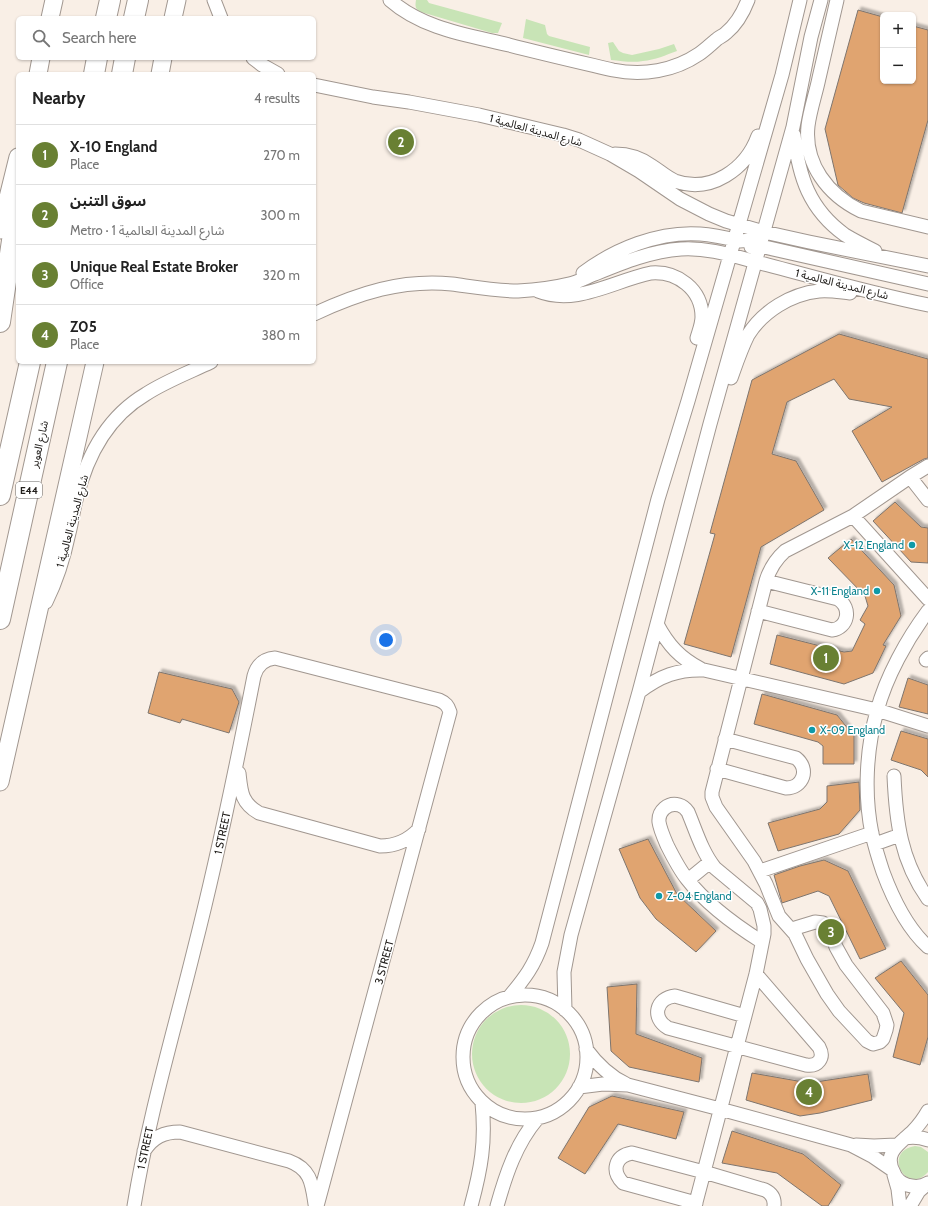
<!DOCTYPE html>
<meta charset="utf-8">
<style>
body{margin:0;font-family:Cabin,"Noto Sans Arabic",sans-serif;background:#f2f2f2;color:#222}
.controls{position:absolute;right:12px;top:12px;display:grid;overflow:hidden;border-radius:6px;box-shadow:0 1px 3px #0004}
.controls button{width:36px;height:36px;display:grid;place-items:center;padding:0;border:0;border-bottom:1px solid #e0e0e0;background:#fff;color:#222;font:20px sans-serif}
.you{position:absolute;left:386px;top:640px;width:14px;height:14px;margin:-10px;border:3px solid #fff;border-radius:50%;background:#1a73e8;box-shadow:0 0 0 6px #1a73e833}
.badge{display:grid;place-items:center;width:26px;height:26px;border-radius:50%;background:#698033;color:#fff;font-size:13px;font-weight:700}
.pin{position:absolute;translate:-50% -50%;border:2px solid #fff;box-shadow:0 1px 4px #0006}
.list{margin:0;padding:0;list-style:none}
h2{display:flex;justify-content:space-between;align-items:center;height:52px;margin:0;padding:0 16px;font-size:17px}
h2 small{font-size:13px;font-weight:400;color:#767676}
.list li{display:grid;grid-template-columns:26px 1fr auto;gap:12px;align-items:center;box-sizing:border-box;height:60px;padding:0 16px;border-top:1px solid #e0e0e0}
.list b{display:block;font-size:15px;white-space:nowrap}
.list p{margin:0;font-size:13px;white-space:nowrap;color:#767676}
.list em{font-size:13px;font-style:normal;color:#767676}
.icon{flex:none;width:22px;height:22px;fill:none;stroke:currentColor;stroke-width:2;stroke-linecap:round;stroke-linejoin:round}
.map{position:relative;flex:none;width:928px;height:1206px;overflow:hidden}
.search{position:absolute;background:#fff;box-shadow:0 1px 3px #0004;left:16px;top:16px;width:300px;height:44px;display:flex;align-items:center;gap:10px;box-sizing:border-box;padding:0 14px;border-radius:6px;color:#767676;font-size:15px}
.panel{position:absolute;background:#fff;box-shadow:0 1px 3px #0004;left:16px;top:72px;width:300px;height:292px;border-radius:6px}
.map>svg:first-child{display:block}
.green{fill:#c8e4b6}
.building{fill:#e0a470;stroke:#7e756e;filter:url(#shadow)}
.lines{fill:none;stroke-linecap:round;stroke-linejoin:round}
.minor-casing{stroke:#a19790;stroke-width:15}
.major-casing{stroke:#a19790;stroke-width:19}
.highway-casing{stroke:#a19790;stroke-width:22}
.minor{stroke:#fff;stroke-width:13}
.major{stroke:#fff;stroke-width:17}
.highway{stroke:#fff;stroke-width:20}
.culture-dot{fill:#0f9aa8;stroke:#fff;stroke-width:1.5}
.labels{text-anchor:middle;stroke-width:3;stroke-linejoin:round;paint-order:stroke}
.shield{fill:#fff;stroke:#656361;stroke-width:1}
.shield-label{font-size:10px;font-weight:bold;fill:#23201d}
.street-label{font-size:11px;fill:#23201d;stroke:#fff}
.culture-label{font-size:11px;fill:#0d838f;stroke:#fff;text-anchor:end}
</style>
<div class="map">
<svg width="928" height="1206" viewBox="0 0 928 1206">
<defs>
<filter id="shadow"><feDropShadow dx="3" dy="-3" stdDeviation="1" flood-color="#0004"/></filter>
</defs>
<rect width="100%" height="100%" fill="#f9efe6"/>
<path class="green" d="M416,0H427L429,3L502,23L498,33H492L421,12C415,9 415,6 416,0Z
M526,19L545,25L547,34L549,36L590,47L589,55L523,38Z
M613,42L619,51L623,53L632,55L659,49L674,44L677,51C666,55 655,60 643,61C632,63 622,61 611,60L608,43Z
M472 1054a49 49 0 1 1 98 0a49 49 0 1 1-98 0Z
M915,1146L921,1147L928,1152V1172C907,1196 881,1152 915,1146Z"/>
<path class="building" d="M858,10L883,17V81H913V26L928,30V120L902,213L864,203L853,198L838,185L825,129Z
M839,334L928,359V458L924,459L882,482L852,431L892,407L849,399L834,379L787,402L772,454L796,461L824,510L761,547L731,657L684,644L715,534L710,533L752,380Z
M895,502L921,527L928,528V563L911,562L873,521Z
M851,539L894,585L901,616L883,645L886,646L873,673L844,684L770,664L777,635L844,652L852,651L865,624L860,620L868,606L865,596L828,558Z
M159,672L232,689L239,702L229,733L182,719L180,723L148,713Z
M908,678L928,685V714L899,707Z
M762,694L837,715L854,736V764H823V746L818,742L754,724Z
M901,731L928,739V777L921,770L891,760Z
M859,782L860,810L839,834L778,851L768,823L820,809L827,802V786Z
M648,839L677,894L716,931L696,952L656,919L640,898L619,849Z
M824,860L848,871L886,949L860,959L829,896L818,891L782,903L774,875L800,866Z
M901,961L928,995V1037L920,1065L893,1057L904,1013L875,978Z
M637,984L636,1034L702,1058L699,1082L629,1067L611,1051L607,987Z
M752,1073L809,1083L868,1074L872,1100L820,1113L800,1116L746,1100Z
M612,1096L684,1112L676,1139L618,1124L585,1174L558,1158L589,1107Z
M732,1131L803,1154L841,1185L828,1206H822L777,1173L722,1163Z"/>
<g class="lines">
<g class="minor-casing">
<path id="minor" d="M214,0L221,18
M390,0C423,29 468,35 509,45C544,54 579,62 613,70C643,76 674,71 699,54C705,50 710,45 716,40C719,37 723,36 726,33C737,24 743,13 748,0
M837,0C831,26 825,52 819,78C816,93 810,110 808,126C804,164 828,195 861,211L928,227
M253,58L262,65L278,74
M314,85L373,97L409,102L479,115L563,135L579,140L610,154L639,171L680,199L709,214L726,221L764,232L809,242L928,266
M794,135C799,177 809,209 845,235C855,241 865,246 875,251
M615,154C628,154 641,158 652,166C660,171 666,177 675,181C711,194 746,169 758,136
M751,247L760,246L928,284
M583,273C615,249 659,231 700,234C714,235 727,238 740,241C749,241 756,238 764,232
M538,291C576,306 613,281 651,273C677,271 702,289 702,317C702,324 699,331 697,338
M314,314C359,293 402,279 452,284C474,287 496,291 518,291C535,290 553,288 569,284C578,282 587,277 595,274C622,263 651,251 681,249C711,247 739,258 768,265C821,279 874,294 928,305
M731,378C736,364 741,349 748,335C763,311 791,294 819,291C830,290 840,292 850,293
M910,477L928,500
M853,516L928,599
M46,602C57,580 64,557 69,533C72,522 73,511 76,500C86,458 107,417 146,394C166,381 190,372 211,362
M758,611L832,630C848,628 852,608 838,599L766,581
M928,611C907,639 886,677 877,711C866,750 864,795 872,834C875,847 879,860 883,872C893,899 907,928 928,947
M657,624C668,645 680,658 701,669
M926,660L928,658
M639,692C660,676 678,669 704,670L877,710L928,726
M717,769L786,788C803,788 810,769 796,758L725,739
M239,773C241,791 241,803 259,813L380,846C396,846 408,841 419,829
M894,776C896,822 901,861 928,899
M875,844L900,835
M760,871L872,833
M688,880L710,862
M792,929L815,922L823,923L827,926L830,930L836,947L846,965L883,1013L887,1025L886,1030L883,1039L880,1042L873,1044L867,1041L839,1011L827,994L807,959L795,934L779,916L766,884L754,861L716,807L712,797V792L766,581C770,568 776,559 785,551L853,516L910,477L928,466
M463 1057a62 62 0 1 1 124 0a62 62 0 1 1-124 0Z
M509,997C525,978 534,966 542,943L658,499L688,401L782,75L800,0
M565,1010L564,972L571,935L639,692L710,424L793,127L811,37L821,0
M745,1016L675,996C656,998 651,1018 668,1028L806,1065C818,1067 825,1058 819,1047L756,974
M586,1049C597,1064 609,1076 626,1084
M579,1087L603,1084L628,1085L720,1109L851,1145L872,1156L891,1169
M928,1111C924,1118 919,1125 913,1131C901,1143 882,1152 894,1173C896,1179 902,1183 907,1185C914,1187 922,1187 928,1183
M905,1138C914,1136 920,1137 928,1140
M856,1145L874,1146L896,1145
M144,1151C153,1137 164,1132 180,1132L289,1161C311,1169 312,1184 315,1204
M894,1175L898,1189L900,1206
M696,1203L623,1183C611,1171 615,1156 632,1153L704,1172L765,1190C771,1193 775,1198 774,1206
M134,1206C148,1119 173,1035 194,950C217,860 236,768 254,676C257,665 264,659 275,658L439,700C446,703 448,706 450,712L317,1206
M471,1206C481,1169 486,1142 482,1103
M497,1206C506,1174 516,1144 537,1119
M695,1206L756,974L764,934V926L760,909L757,903L715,868C702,852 696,831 688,812C686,809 683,806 679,805C668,802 658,811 659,822C660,829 664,838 667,845C673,857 679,869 687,879C707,905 735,925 762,942
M910,1206L919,1191L926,1185"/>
</g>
<g class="major-casing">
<path id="major" d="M50,18L54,0
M173,18L177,0
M38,74L41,58
M160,74L163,58
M0,230L18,157
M0,782L95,362"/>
</g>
<g class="highway-casing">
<path id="highway" d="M106,18L110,0
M134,18L138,0
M94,74L97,58
M122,74L125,58
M0,322L18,200
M0,495L30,362
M0,619L57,362"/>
</g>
<use href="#minor" class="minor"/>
<use href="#major" class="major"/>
<use href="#highway" class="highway"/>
</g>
<g class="culture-dot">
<circle cx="912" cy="545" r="4"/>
<circle cx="877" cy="591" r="4"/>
<circle cx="812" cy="730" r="4"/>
<circle cx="659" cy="896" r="4"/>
</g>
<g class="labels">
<rect class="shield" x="16" y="482" width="26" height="16" rx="3"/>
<g class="shield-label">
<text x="29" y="494">E44</text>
</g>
<g class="street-label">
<text transform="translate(536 130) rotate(15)" y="4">شارع المدينة العالمية 1</text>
<text transform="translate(842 284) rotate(14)" y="4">شارع المدينة العالمية 1</text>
<text transform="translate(39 444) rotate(-77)" y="4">شارع العوير</text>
<text transform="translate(72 521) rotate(-75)" y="4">شارع المدينة العالمية 1</text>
<text transform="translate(222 833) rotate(-78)" y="4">1 STREET</text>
<text transform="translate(384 962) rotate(-75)" y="4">3 STREET</text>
<text transform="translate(145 1148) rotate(-78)" y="4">1 STREET</text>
</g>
<g class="culture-label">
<text x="904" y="549">X-12 England</text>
<text x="869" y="595">X-11 England</text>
<text x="820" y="734" text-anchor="start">X-09 England</text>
<text x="667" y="900" text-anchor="start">Z-04 England</text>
</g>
</g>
</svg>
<div class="controls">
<button>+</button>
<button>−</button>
</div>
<div class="you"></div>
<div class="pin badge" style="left:826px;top:658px">1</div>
<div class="pin badge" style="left:401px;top:142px">2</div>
<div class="pin badge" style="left:831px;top:932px">3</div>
<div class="pin badge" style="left:809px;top:1092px">4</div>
<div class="search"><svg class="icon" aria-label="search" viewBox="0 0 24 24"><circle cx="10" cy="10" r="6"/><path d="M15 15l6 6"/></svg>Search here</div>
<section class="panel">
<h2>Nearby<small>4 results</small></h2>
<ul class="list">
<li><span class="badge">1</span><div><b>X-10 England</b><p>Place</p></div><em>270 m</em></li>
<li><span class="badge">2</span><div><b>سوق التنبن</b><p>Metro · شارع المدينة العالمية 1</p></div><em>300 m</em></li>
<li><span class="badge">3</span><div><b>Unique Real Estate Broker</b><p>Office</p></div><em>320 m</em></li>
<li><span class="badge">4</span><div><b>Z05</b><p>Place</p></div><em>380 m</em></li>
</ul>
</section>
</div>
